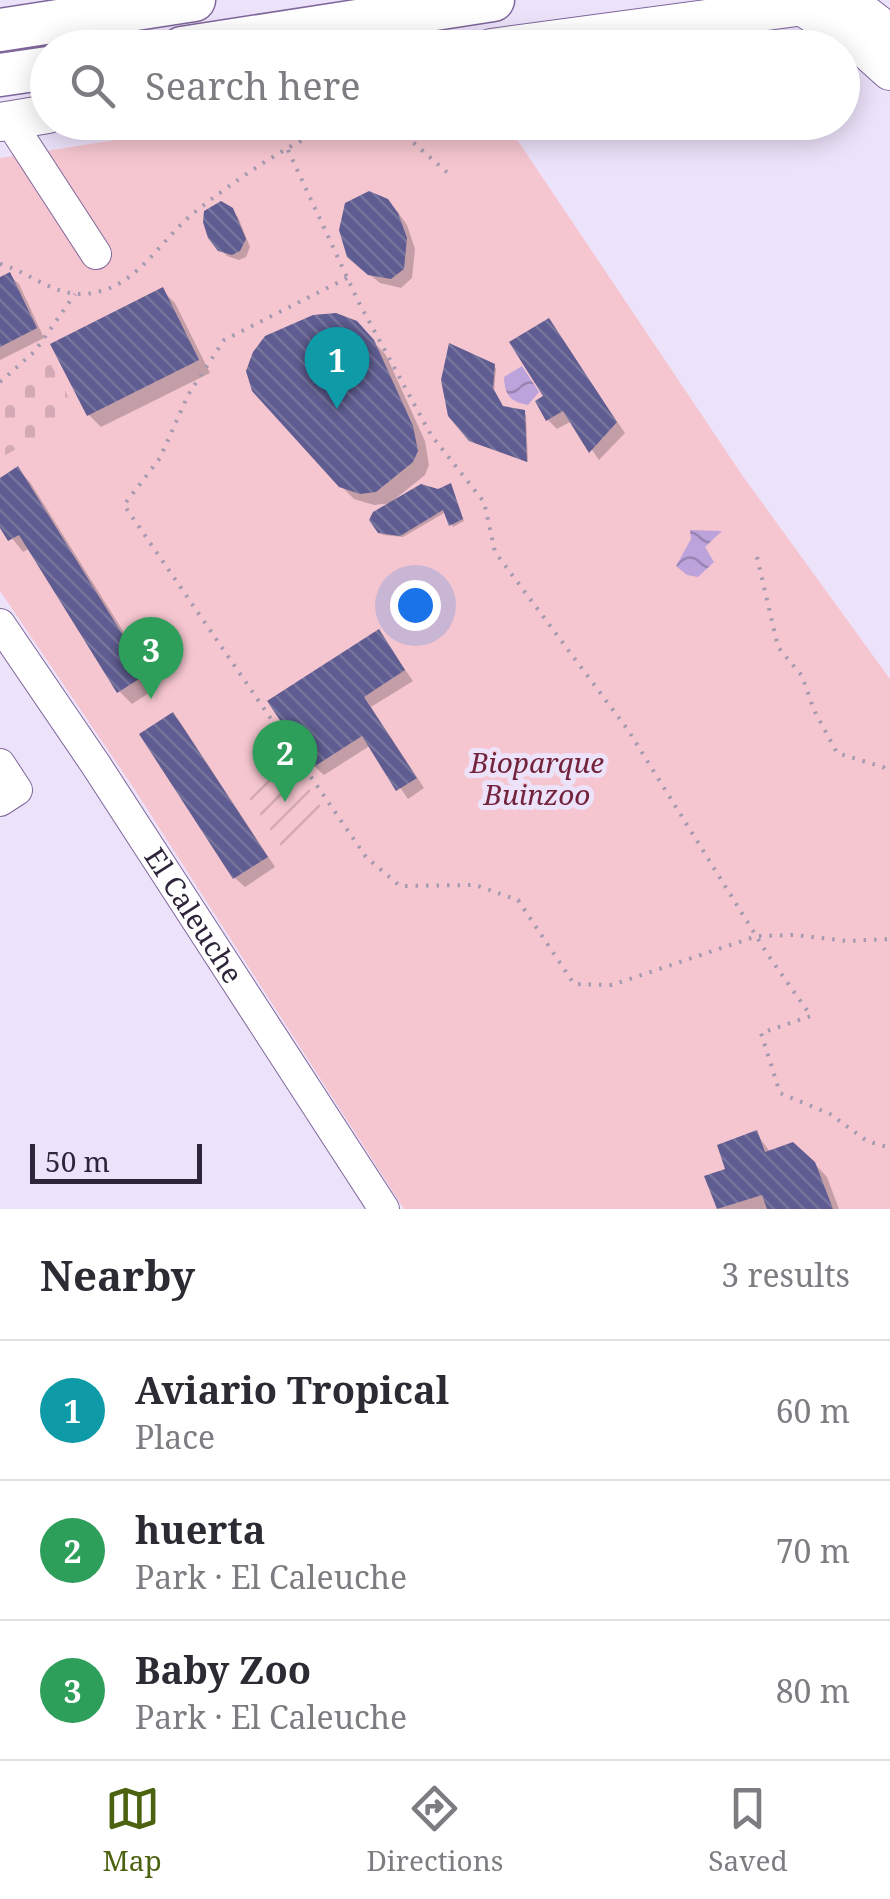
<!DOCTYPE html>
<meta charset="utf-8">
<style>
body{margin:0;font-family:"Noto Serif",serif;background:#f2f2f3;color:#2b2b33}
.scale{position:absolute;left:30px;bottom:25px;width:172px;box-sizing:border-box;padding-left:10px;border:5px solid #2f253b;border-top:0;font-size:28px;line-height:35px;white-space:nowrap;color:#2f253b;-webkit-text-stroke:8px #ece2fa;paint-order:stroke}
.you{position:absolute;left:415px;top:605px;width:35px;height:35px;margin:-25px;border:8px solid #fff;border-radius:50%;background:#1a73e8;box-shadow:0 0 0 15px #1a73e833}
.badge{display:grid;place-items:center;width:65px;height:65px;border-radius:50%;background:#4b6311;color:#fff;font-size:32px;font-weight:700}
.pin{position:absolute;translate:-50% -82px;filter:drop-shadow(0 2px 5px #0008)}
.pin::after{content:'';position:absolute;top:52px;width:35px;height:30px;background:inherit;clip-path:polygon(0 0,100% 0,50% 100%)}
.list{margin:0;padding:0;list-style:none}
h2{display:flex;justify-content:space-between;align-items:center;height:130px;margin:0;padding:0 40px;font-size:42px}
h2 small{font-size:32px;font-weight:400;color:#7c7c81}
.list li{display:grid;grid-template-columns:65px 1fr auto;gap:30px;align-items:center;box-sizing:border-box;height:140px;padding:0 40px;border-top:2px solid #e1e1e2}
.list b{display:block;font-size:38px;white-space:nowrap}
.list p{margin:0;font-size:32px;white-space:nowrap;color:#7c7c81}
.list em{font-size:32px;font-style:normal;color:#7c7c81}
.icon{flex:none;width:55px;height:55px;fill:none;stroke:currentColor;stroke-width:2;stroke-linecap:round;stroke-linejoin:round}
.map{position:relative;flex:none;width:890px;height:1209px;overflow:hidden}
.search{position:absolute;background:#fff;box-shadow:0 5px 25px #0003;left:30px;right:30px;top:30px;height:110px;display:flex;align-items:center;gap:25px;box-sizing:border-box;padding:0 35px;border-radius:55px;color:#7c7c81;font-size:38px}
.sheet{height:550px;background:#fff}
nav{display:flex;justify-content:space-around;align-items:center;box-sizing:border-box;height:140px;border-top:2px solid #e1e1e2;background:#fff;font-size:28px;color:#7c7c81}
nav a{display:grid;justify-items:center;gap:5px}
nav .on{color:#4b6311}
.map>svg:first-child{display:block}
.green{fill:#f6c6d0}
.cemetery{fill:url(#cemetery-stones)}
.garden{fill:url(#garden-furrows)}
.water{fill:url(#water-waves)}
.shadow{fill:#0003}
.building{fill:url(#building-back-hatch)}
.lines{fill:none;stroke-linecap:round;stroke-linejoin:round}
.minor-casing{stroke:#7f669b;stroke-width:32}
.major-casing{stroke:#7f669b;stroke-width:40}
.highway-casing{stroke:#7f669b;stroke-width:45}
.path{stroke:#a399b0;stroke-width:4;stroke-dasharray:2.5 8;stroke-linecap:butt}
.minor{stroke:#fff;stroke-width:30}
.major{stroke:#fff;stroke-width:38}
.highway{stroke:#fff;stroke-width:42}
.labels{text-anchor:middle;stroke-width:10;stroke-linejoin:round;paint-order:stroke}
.park-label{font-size:28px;font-style:italic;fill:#73233c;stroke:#ece2fa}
.street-label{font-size:28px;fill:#2f253b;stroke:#ece2fa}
</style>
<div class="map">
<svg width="890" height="1209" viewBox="0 0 890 1209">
<defs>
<pattern id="cemetery-stones" width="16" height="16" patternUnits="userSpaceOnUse" patternTransform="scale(2.5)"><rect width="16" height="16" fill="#f6c6d0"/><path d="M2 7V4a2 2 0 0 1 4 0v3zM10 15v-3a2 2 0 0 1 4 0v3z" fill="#d3aab4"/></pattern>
<pattern id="garden-furrows" width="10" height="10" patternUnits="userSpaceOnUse" patternTransform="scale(2.5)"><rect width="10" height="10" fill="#f6c6d0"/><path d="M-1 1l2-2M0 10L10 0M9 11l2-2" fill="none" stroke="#d3aab4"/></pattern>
<pattern id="water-waves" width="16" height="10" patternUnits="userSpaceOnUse" patternTransform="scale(2.5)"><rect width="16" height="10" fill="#bca3db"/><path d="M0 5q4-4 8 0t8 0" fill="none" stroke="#9985b3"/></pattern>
<pattern id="building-back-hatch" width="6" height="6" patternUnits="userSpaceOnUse" patternTransform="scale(2.5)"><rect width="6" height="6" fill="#5e5c90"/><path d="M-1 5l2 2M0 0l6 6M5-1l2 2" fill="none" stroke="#77749d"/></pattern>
</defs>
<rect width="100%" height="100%" fill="#ece2fa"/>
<path class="green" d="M225,123H506L742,475L890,679V1209H404L131,784L0,591V158Z"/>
<path class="cemetery" d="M49,361L78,415L0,458V388Z"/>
<path class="garden" d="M288,757L327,816L281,846L242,787Z"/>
<path class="water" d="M522,366L539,392L528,405C510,401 505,396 504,377Z
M690,530L722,531L705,547L714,562L698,577L687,575L676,566L691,539Z"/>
<path class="shadow" d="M232,210L238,217L250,247L246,257L239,260L227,256L210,237Z
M397,211L407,225L415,249L412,278L401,288L380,283L359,266Z
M9,275L19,284L44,338L0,360V280Z
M162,290L175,303L210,373L101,427L89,415Z
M548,321L625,433L599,460L572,421L557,429L548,420Z
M369,337L386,355L425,441L429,465L425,475L395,499L397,501L451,486L464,521L453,527L446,512L403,537L383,535L380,531L394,503L374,505L354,499L340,485Z
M493,366L496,368L494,392L503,409L526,415L528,462L474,443L450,415Z
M18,470L30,482L158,687L132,704L119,691L30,548L23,552L0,523V481Z
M379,632L413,681L371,707L424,788L408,799L371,745L324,775L314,766Z
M173,715L182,725L275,867L245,887L235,878L143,735Z
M756,1133L771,1153L814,1163L827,1177L839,1209H719L708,1178L729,1170Z"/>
<path class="building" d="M369,191L388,199L398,213L407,238L404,269L391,279L368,275L347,257L339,230L345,203Z
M221,201L233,208L246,239L240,251L232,255L218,251L208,238L203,222L204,211Z
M10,272L37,328L0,347V277Z
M163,287L199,360L87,416L50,344Z
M336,313L357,321L374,340L413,426L418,451L413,462L376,492L360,494L339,487L252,391L246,371L253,352L265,336L313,315Z
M549,318L617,422L589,453L563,411L546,421L535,401L543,396L509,342Z
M449,343L495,364L493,388L503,406L525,410L527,462L469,441L448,416L441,380Z
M18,466L147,674L117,693L19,535L8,541L0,528V478Z
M451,483L463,519L449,526L443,510L400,536L378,533L369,520L373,512L421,484L438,489Z
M379,629L405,670L364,697L417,778L396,791L362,736L312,768L267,701Z
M173,712L268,857L233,879L139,734Z
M757,1130L765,1152L793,1142L815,1162L833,1209H767L762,1195L717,1209L704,1176L725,1169L717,1145Z"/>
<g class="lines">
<g class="minor-casing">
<g id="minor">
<path d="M9,120L96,254"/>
<path id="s1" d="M0,624L96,765L384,1209"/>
<path d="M0,764L17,790L0,801"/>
</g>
</g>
<g class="major-casing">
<path id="major" d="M846,0L890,34
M800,5L859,43L890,71
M491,48L848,0
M0,122L48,114"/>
</g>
<g class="highway-casing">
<path id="highway" d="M0,30L194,0
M182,48L493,0
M0,75L48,68"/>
</g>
<path class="path" d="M390,122L450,175
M288,150L358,301L431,435L484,502L495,552L628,730L768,955L811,1016L761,1033L780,1093L830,1114L867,1141L890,1148
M0,264C27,271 50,293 79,294C135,294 156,243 195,212C231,183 303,132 348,122
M347,278L224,340L188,395L160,458L124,505L366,857L400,886L475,885L518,900L574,984L612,985L757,936L795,935L847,941L890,939
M0,382L35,351L75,294
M757,557L778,647L802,676L814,710L837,753L883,767L890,774"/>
<use href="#minor" class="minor"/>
<use href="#major" class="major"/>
<use href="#highway" class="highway"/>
</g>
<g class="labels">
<g class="park-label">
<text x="537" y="773">Bioparque<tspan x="537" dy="32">Buinzoo</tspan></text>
</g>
<g class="street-label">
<text dy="10" stroke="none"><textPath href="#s1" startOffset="350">El Caleuche</textPath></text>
</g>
</g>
</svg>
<div class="scale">50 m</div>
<div class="you"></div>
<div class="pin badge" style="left:337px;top:409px;background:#0f9aa8">1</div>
<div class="pin badge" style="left:285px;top:802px;background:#2e9e5b">2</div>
<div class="pin badge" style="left:151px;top:699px;background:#2e9e5b">3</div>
<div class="search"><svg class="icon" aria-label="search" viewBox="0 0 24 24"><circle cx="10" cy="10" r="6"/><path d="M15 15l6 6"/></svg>Search here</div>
</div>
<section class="sheet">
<h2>Nearby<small>3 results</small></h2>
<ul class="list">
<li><span class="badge" style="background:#0f9aa8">1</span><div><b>Aviario Tropical</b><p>Place</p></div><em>60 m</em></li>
<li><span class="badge" style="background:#2e9e5b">2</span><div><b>huerta</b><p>Park · El Caleuche</p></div><em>70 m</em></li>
<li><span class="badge" style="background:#2e9e5b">3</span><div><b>Baby Zoo</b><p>Park · El Caleuche</p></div><em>80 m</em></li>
</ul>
</section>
<nav>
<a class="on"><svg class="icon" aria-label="map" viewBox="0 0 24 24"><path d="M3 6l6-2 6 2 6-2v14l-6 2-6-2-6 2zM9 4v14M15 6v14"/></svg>Map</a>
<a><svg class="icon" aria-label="directions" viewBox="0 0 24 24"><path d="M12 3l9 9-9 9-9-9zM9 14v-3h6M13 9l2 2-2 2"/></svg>Directions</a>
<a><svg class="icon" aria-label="saved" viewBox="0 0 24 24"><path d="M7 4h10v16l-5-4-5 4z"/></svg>Saved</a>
</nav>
